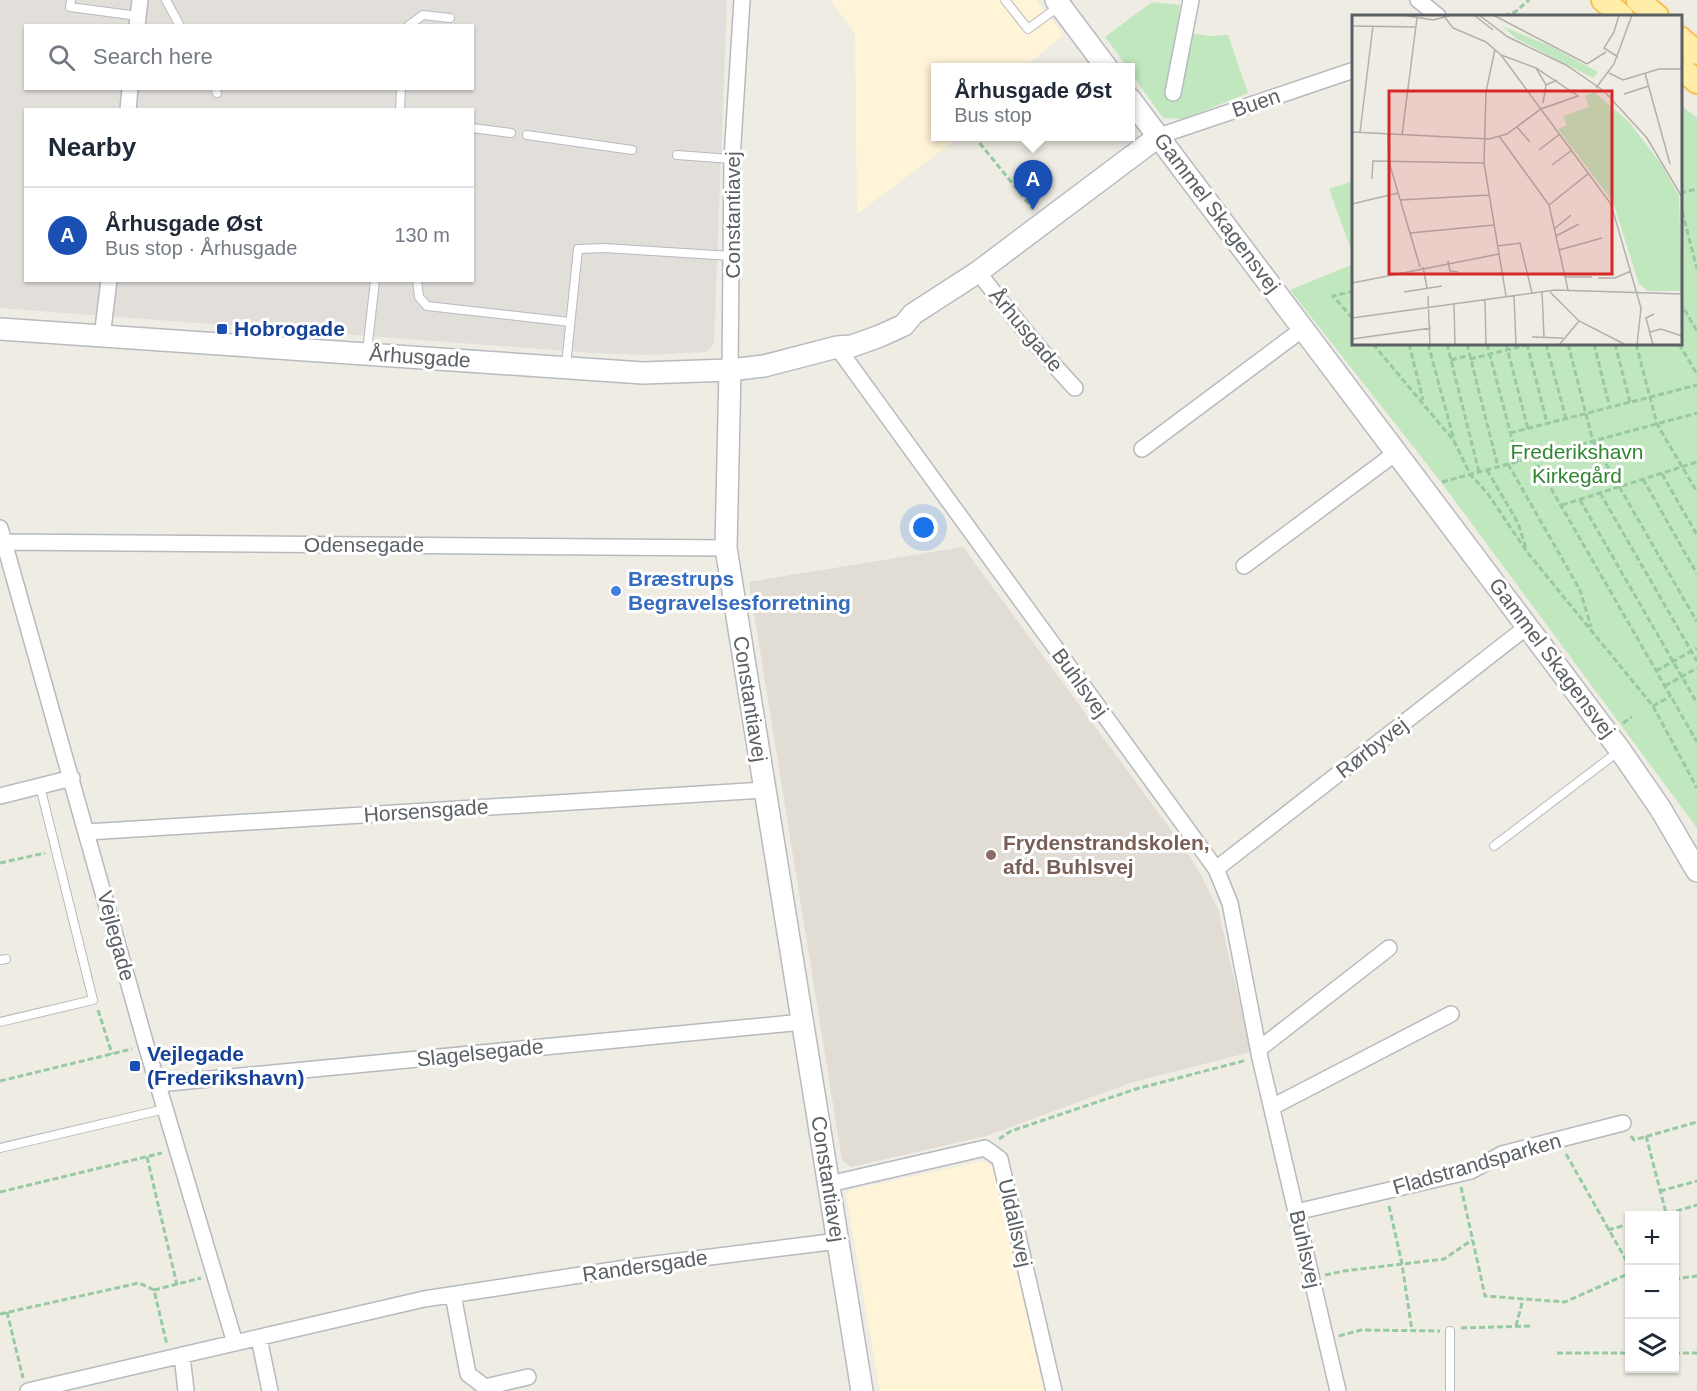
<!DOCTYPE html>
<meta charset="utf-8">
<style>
body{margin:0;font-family:Helvetica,sans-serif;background:#f6f6f7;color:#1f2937}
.controls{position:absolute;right:18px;bottom:18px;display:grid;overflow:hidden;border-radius:0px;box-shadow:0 2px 4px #0004}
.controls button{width:54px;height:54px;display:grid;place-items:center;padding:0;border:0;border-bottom:2px solid #e0e1e3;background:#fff;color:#1f2937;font:30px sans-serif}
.you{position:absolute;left:924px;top:528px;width:21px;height:21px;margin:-15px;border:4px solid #fff;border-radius:50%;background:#1a73e8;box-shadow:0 0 0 9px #1a73e833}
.badge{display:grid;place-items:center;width:39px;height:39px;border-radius:50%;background:#f12d27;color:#fff;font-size:20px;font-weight:700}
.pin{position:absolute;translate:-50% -50px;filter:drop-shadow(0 2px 3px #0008)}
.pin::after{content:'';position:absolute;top:32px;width:21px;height:18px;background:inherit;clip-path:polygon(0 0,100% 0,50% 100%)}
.popup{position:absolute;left:931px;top:63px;width:204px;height:78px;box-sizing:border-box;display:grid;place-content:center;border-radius:0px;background:#fff;filter:drop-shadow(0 2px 4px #0005);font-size:20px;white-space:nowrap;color:#747a83}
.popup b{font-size:22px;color:#1f2937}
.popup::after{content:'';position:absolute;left:50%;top:100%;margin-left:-12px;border:12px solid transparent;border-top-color:#fff}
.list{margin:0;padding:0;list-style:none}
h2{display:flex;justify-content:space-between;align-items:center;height:78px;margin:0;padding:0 24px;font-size:26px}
h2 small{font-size:20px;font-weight:400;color:#747a83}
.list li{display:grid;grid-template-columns:39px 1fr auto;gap:18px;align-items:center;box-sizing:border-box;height:96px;padding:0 24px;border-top:2px solid #e0e1e3}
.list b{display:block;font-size:22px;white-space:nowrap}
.list p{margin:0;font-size:20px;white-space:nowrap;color:#747a83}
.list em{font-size:20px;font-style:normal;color:#747a83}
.icon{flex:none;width:33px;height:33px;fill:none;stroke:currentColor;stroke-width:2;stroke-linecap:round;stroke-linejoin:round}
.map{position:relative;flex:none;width:1697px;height:1391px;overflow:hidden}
.search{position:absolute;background:#fff;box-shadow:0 2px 4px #0004;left:24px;top:24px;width:450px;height:66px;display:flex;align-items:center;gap:15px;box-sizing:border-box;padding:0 21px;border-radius:0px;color:#747a83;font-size:22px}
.panel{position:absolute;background:#fff;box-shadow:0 2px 4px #0004;left:24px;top:108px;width:450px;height:174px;border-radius:0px}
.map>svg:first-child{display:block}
.commercial{fill:#fff4d8}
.industrial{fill:#e2dfdb;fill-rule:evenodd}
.education{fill:#e1ddd4}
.green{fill:#c0e7be}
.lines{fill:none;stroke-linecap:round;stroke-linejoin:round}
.lane-casing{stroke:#b6babe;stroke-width:10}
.street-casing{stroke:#b6babe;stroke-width:18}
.secondary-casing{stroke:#b7bbc0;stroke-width:24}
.primary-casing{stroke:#f8c253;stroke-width:26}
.path{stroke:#97c9a3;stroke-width:3;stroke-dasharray:6 3;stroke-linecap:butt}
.lane{stroke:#fff;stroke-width:8}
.street{stroke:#fff;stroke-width:15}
.secondary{stroke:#fff;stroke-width:21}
.primary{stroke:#ffeda8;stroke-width:22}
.transit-dot{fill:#1a4fb4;stroke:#fff;stroke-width:2}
.shop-dot{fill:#3f7fe0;stroke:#fff;stroke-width:2}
.education-dot{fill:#8d6e63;stroke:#fff;stroke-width:2}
.labels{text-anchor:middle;stroke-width:6;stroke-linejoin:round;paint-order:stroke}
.street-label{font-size:21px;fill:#5b6065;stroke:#fff}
.transit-label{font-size:21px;font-weight:bold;fill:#164399;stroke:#fff;text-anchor:start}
.park-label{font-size:21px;fill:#318631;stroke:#fff}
.shop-label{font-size:21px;font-weight:bold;fill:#366cbe;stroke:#fff;text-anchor:start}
.education-label{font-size:21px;font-weight:bold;fill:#785e54;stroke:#fff;text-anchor:start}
.inset-road{fill:none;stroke:#b0b0ad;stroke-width:1.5}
.view{fill:#d62828;fill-opacity:0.15;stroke:#d62828;stroke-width:3}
.inset-edge{fill:none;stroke:#5b6065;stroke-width:3}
</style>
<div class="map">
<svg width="1697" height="1391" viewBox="0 0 1697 1391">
<rect width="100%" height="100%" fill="#efece3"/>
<path class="commercial" d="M831,0H1036L1064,35L1024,67L936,68V136L959,137L857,214L855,34Z
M984,1161L993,1167L1044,1391H880L846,1195L850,1190Z"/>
<path class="industrial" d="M0,0H727L714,344L706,352L645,355L594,353L0,308ZM26,26H472V88H26ZM26,110H472V280H26Z"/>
<path class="education" d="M963,547L1185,849L1201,875L1218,909L1251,1052L1133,1082L986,1136L851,1167L842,1160L749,582Z"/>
<path class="green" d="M1152,2L1180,5L1177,31L1210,36L1228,35L1248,93L1184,119L1163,118L1131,73L1130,68L1127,67L1105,37Z
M1681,105L1697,118V828L1441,482L1290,290L1353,264L1354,344H1680Z
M1353,181H1354L1353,255L1329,189Z"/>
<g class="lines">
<g class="lane-casing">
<path id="lane" d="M71,0L70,7L138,16
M166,0L180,26
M1005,0L1028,29L1058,7
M408,26L423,15L450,18
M215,88L217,93
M400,110L401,88
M472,128L511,133
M527,135L632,150
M677,155L732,159
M417,280L419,297L427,306L570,322
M367,352L375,280
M566,365L578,249L605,248L731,256
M1494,846L1619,751
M0,960L6,959
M0,1022L93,1000L40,786
M0,1148L165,1109
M1450,1331V1391"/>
</g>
<g class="street-casing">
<path id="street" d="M1418,0L1438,16
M137,26L140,0
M1173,93L1191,0
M128,110L130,88
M1159,136L1354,70
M978,272C1009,312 1040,351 1075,388
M102,337L109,280
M837,347L1216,869L1230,903L1260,1058L1338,1391
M730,370L732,159L742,0
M1142,449L1304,328
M0,528L146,1045L235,1343
M0,542L726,548
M1244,566L1397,452
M0,796L72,778
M87,832L765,790
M1216,869L1528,626
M1259,1049L1389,948
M158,1084L803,1022
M1272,1107L1451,1014
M829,1184L985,1148L1000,1159L1054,1391
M1296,1212L1471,1171L1502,1154L1623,1123
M453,1295L468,1374L485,1387L528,1377
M259,1338L270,1391
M182,1355L186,1391
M28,1391L424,1299L639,1266L838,1241"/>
</g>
<g class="secondary-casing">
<path id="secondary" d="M1056,0L1107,68
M1130,99L1620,750L1660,808L1697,871
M0,329L643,373L730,370L764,366L837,347L852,346L880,336L904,325L913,314L978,272L1159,136
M730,370L726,548L862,1391"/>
</g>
<g class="primary-casing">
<path id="primary" d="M1603,0L1622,16
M1638,0L1657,16
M1680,38L1697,53
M1680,67L1697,82"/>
</g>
<path class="path" d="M1504,16L1515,12L1529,0
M974,136L1033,209
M1680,193L1697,189
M1680,203L1697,269
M1354,291L1333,296L1354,320
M1680,302L1697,331
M1373,344L1454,441L1470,474L1488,494L1527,552L1653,706L1697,788
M1409,344L1423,400
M1428,344L1454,440
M1447,344L1479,472
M1467,344L1498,467
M1487,344L1518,462
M1506,344L1528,429
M1527,344L1547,423
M1546,344L1566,419
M1568,344L1593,441L1697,622
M1594,344L1610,408
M1615,344L1630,402
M1636,344L1657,424L1697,492
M1679,344L1697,374
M1470,359L1531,344
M1451,360L1470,355
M1510,433L1697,385
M1533,457L1697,742
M1508,464L1580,590L1591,627
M1487,470L1518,523L1526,548
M1662,474L1697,535
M1643,479L1697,574
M1442,482L1697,413
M1600,493L1697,661
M1580,500L1697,703
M1562,505L1697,462
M1656,671L1697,648
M1665,686L1697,668
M1653,706L1671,696
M1623,723L1632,717
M0,863L45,853
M98,1010L112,1054
M0,1081L132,1049
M1631,1136L1634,1140L1697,1122
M1646,1136L1666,1213
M999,1139L1011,1131L1136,1089L1247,1060
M1566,1154L1630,1267
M147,1157L177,1285
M1461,1187L1485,1296L1565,1302L1630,1273
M1660,1191L1697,1181
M0,1192L162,1153
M1389,1206L1402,1264L1412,1331
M1659,1216L1697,1205
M1608,1230L1630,1224
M1325,1275L1344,1271L1444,1259L1472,1240
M1674,1279L1697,1276
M154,1290L201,1278
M7,1312L23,1378
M0,1314L139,1283L154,1290L167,1345
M1516,1326L1523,1299
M1461,1328L1530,1326
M1339,1336L1361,1330L1440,1331
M1557,1353H1630
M1674,1353H1697"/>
<use href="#lane" class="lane"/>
<use href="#street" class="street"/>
<use href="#secondary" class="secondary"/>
<use href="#primary" class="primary"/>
</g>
<g class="transit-dot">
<rect x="216" y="323" width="12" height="12" rx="3"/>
<rect x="129" y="1060" width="12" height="12" rx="3"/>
</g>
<circle class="shop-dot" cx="616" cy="591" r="6"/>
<circle class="education-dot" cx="991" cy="855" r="6"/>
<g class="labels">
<g class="street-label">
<text transform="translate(1256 103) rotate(-19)" y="7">Buen</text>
<text transform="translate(1217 213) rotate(53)" y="7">Gammel Skagensvej</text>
<text transform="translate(733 215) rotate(-90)" y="7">Constantiavej</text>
<text transform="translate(1026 330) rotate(50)" y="7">Århusgade</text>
<text transform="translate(420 357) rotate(4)" y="7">Århusgade</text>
<text x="364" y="552">Odensegade</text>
<text transform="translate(1552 658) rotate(53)" y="7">Gammel Skagensvej</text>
<text transform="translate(1080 683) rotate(54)" y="7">Buhlsvej</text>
<text transform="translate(750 699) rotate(81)" y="7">Constantiavej</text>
<text transform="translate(1372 748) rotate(-38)" y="7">Rørbyvej</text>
<text transform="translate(426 811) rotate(-4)" y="7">Horsensgade</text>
<text transform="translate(116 936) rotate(75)" y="7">Vejlegade</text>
<text transform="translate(480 1053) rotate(-6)" y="7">Slagelsegade</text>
<text transform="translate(1477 1164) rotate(-16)" y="7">Fladstrandsparken</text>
<text transform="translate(828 1179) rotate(81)" y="7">Constantiavej</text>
<text transform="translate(1015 1223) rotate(77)" y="7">Uldallsvej</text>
<text transform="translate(1305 1249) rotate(77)" y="7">Buhlsvej</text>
<text transform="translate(645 1266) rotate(-8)" y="7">Randersgade</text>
</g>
<g class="transit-label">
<text x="234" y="336">Hobrogade</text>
<text x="147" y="1061">Vejlegade<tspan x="147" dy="24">(Frederikshavn)</tspan></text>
</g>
<g class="park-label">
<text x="1577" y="459">Frederikshavn<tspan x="1577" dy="24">Kirkegård</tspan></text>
</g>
<g class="shop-label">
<text x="628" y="586">Bræstrups<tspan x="628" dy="24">Begravelsesforretning</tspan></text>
</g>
<g class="education-label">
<text x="1003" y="850">Frydenstrandskolen,<tspan x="1003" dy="24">afd. Buhlsvej</tspan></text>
</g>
</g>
<g transform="translate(1352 15)">
<rect width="330" height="330" fill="#efece3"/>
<path d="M150,11L200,32L246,57L241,63L165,24ZM242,77L277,107L309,149L327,181L330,276H296L287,269L261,187L206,114L215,110L211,101L237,92L233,81Z" fill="#c0e7be"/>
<path class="inset-road" d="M51,0L81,5L100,0M91,0L101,13L134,27L149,40L259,189L289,293L285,330M122,0L141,15M127,0L156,22L214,50L252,76L295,123L330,182M141,0L235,49L254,37M0,11L63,12M143,34L134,77L132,148L154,281M266,42L252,33L262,17L267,0M184,53L194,70L205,65M257,58L271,65L307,54H330M293,58L318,149M244,73L262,49L280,0M272,79L297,71M191,88L194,70M165,112L178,127M0,117L137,124L155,119L189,94L226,81L184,53L149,40M8,117L21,11M36,119L37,147L68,252M50,120L65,3M147,121L197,190L216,275M187,135L208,119M200,150L220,135M20,164L21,146L132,148M48,185L137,180M0,189L46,178M197,190L237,158M202,214L219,200M58,218L142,210M204,221L227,209M146,231L168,228L180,278M207,235L250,223M96,246L98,256L106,257M71,252L75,273M213,262H240M246,263H263L279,256M0,268L147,239M52,277L90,271M190,277L192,322M198,277L227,306L274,330M76,281L78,330M162,281L164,330M133,285L134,330M102,290L103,330M0,303L203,275L330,279M298,317L309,314L330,321M180,322L211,323M0,324L79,313M207,330L227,306M301,330L294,303L302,299"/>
<path class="view" d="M37,76H260V259H37Z"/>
<rect width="330" height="330" class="inset-edge"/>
</g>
</svg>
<div class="controls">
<button>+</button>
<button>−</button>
<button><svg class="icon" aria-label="layers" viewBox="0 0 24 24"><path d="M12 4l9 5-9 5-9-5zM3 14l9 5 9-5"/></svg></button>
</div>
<div class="you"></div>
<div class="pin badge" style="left:1033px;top:210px;background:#1a4fb4">A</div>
<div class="popup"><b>Århusgade Øst</b>Bus stop</div>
<div class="search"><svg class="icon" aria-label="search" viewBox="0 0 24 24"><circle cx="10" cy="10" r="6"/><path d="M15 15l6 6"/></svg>Search here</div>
<section class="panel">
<h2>Nearby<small></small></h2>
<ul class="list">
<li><span class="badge" style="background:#1a4fb4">A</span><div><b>Århusgade Øst</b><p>Bus stop · Århusgade</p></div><em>130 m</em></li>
</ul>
</section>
</div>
